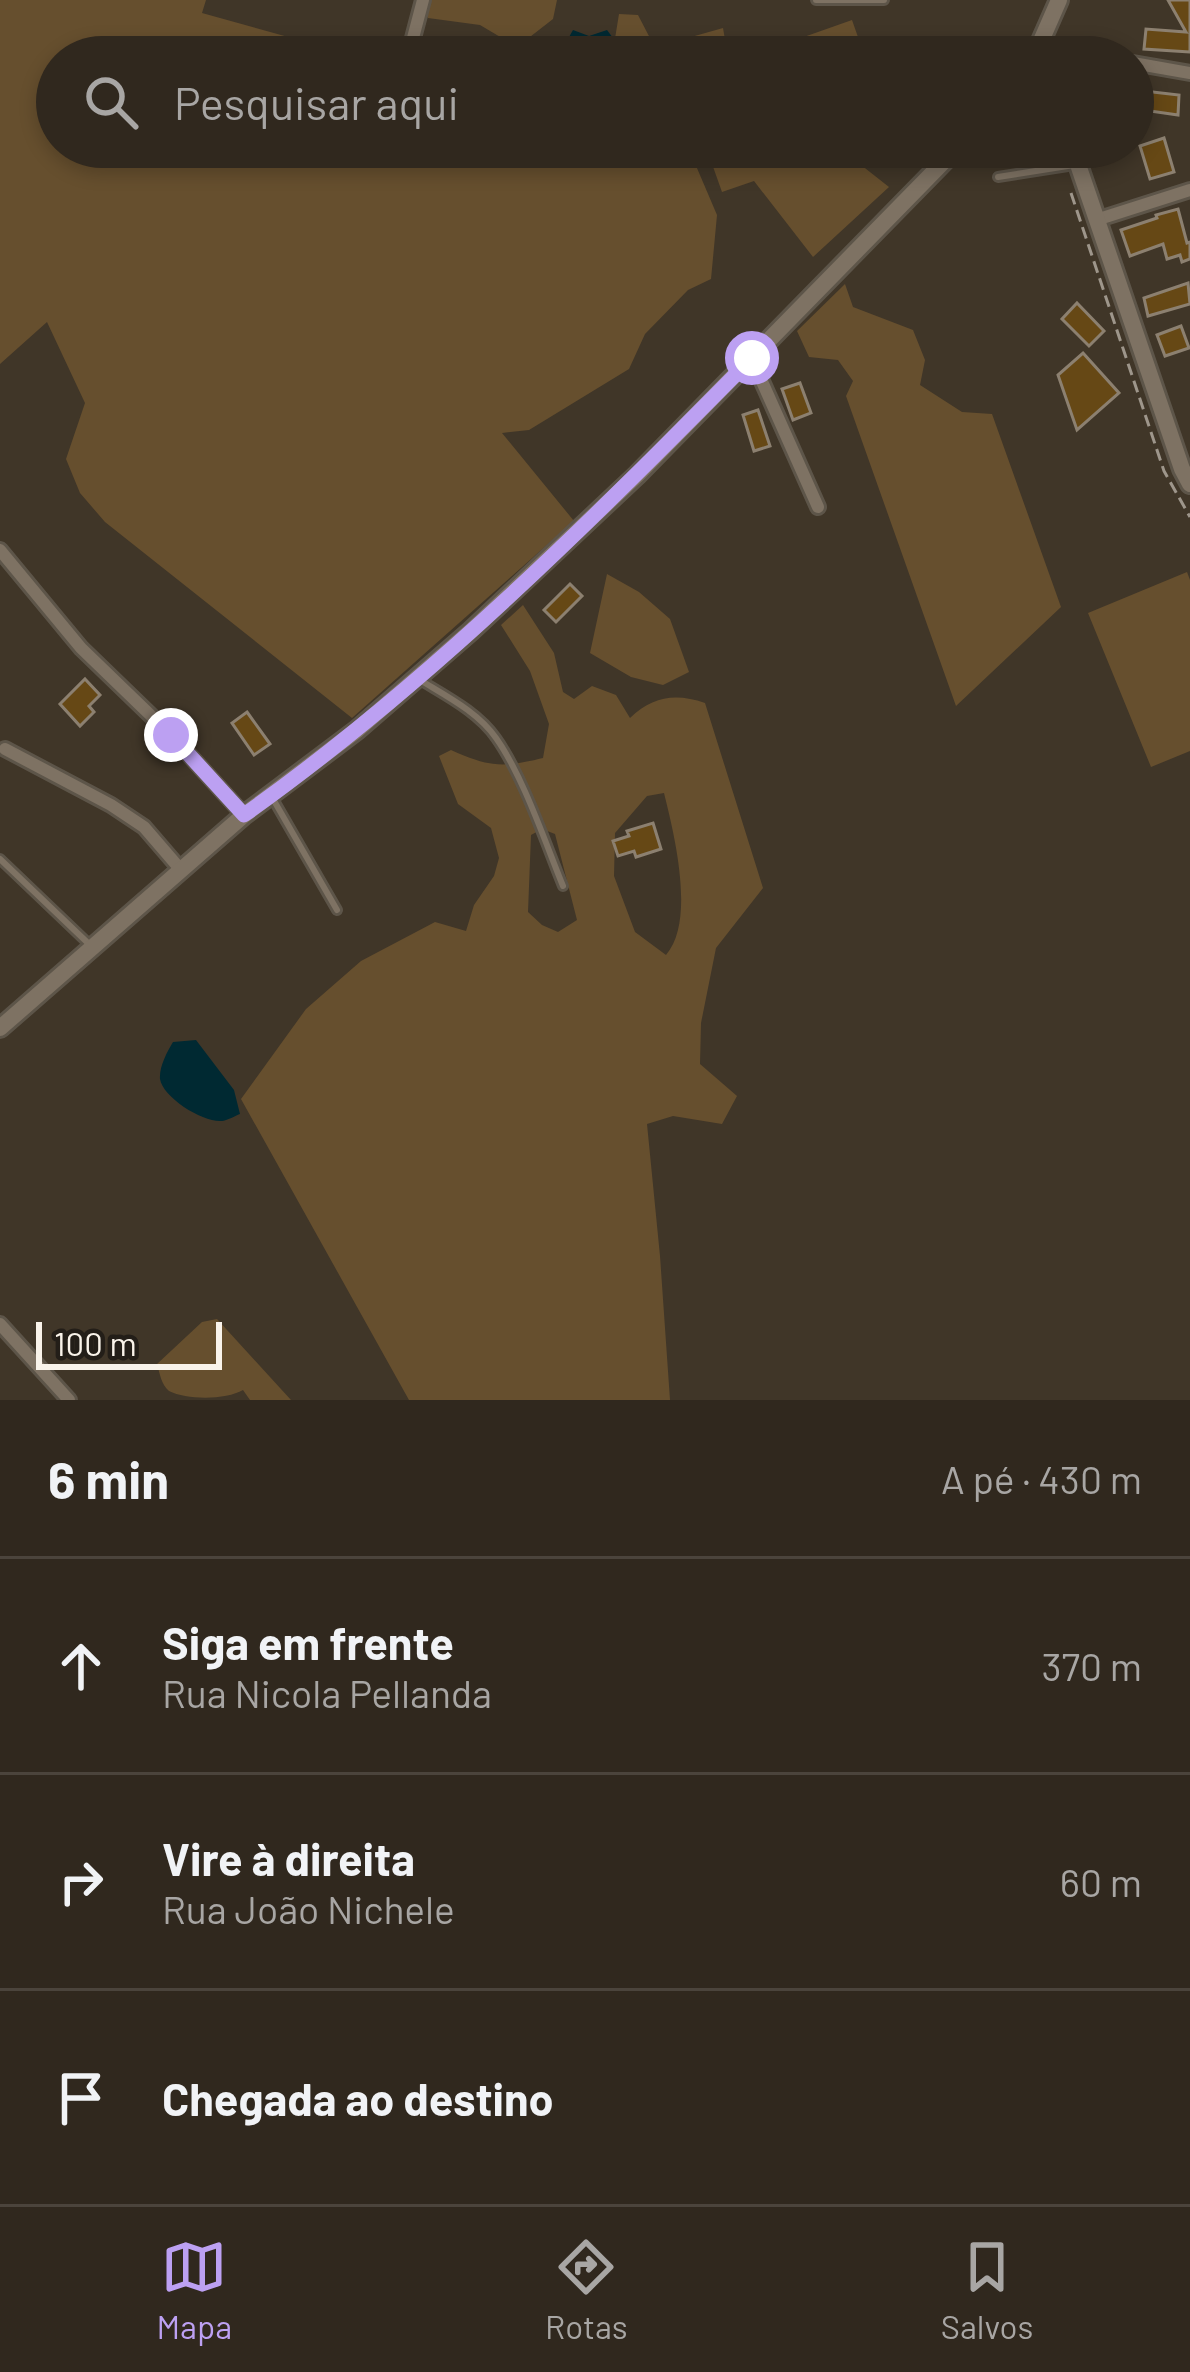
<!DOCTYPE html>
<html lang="pt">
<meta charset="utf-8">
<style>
body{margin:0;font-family:Barlow,sans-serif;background:#3c342b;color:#f1f3f6}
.scale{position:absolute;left:36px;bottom:30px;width:186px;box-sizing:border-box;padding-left:12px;border:6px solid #f9f3ea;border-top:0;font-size:33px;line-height:42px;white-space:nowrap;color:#f9f3ea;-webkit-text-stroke:9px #231e18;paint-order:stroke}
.stop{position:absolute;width:36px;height:36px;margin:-27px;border:9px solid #bca0f2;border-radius:50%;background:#fff}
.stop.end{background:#bca0f2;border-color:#fff;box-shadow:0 3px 12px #0008}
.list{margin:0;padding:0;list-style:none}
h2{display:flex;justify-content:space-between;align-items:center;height:156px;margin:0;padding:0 48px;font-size:51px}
h2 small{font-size:39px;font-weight:400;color:#a8a6a4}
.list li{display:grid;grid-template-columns:78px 1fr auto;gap:36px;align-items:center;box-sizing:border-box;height:216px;padding:0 48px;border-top:3px solid #4b443c}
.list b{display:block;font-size:45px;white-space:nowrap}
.list p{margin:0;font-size:39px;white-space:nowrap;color:#a8a6a4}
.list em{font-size:39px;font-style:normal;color:#a8a6a4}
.icon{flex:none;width:66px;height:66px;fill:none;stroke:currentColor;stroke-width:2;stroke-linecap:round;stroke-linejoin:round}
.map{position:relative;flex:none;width:1190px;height:1400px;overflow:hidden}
.search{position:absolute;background:#30281e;box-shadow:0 6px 18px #0003;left:36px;right:36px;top:36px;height:132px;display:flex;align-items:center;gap:30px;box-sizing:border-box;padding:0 42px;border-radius:66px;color:#a8a6a4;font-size:45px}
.sheet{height:804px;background:#30281e}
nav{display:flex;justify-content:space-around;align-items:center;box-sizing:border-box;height:168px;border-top:3px solid #4b443c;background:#30281e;font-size:33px;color:#a8a6a4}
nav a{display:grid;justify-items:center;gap:6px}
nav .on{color:#bca0f2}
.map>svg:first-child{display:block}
.green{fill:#664f2e;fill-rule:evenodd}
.water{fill:#002932}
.building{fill:#664815;stroke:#8c8070;stroke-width:3}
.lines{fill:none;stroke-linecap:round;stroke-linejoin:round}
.lane-casing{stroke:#5d5549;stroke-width:12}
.street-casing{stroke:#5d5549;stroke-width:18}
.secondary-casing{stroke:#5d5549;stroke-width:22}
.path{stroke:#9e968b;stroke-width:3;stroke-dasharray:12 6;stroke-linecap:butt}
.lane{stroke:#7e7263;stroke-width:6}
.street{stroke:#7e7263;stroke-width:12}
.secondary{stroke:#7e7263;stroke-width:16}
.route{stroke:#bca0f2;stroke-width:15}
</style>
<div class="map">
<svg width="1190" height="1400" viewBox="0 0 1190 1400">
<rect width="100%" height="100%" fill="#403628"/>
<path class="green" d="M0,0H206L202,13L360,57H57V147H688L717,215L711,279L688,290L645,334L629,369L529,430L502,433L574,521L352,718L105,522L80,493L66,459L85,403L47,322L0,364Z
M421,0H557L553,19L517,47L480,25L428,18Z
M619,14L638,15L651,40L677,41L723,28L728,57H612Z
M852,20L865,57H747Z
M706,147H848L842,150L889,187L813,257L754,181L722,192Z
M845,284L853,307L913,330L925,360L920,385L962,412L992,414L1061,607L956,706L846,396L853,381L838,360L809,357L797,331Z
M1187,572L1190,580V751L1151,767L1088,613Z
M607,574L639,592L670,619L689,672L663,685L631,677L590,653Z
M523,605L554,653L563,692L574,699L592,686L616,695L630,718C653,696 676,693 705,703L763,888L716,948L701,1023L700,1064L737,1096L722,1124L673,1116L647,1124L660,1256L670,1400H409L241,1099L306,1009L361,961L435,922L466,931L474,905L494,876L499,858L491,828L458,804L439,756L451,750C489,767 502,768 543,758L549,724L530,671L501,625ZM664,793C674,833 696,921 666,955L635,932L614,876L615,833L647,796ZM542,829L555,834L577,920L558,932L542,925L528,912L531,835Z
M217,1319L291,1400H250L243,1390C226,1400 187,1400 169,1391C161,1384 160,1374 157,1364L202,1322Z"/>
<path class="water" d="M573,30L589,36L607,30L613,38L606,52L607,57H565L564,46Z
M196,1040L234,1090L240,1114C237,1115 226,1121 222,1121C204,1123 163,1098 160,1079C159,1067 167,1052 173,1042Z"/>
<path class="building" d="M1168,0H1190V52L1144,49L1146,29L1186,32Z
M1144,91L1179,95L1178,115L1143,110Z
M1164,138L1174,172L1150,179L1140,146Z
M1178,209L1187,243L1190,242V259L1182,262L1180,255L1167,259L1163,244L1130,256L1121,230L1157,218L1156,215Z
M1188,283L1190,304L1148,316L1144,298Z
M1077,303L1104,331L1089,346L1062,319Z
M1181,326L1189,348L1165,356L1157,335Z
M1083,353L1119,393L1077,430L1058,375Z
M800,383L811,413L793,420L782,389Z
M758,410L770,446L754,451L743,415Z
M570,584L582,596L556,622L544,610Z
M85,679L100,695L89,706L94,712L80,726L60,704Z
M247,712L270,744L254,755L232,723Z
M653,823L661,849L636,857L634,851L618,856L613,841L629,836L627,831Z"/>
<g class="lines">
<g class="lane-casing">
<path id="lane" d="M816,0H884
M998,177L1074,165
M420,680C446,696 478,712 496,738C523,776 545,842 563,886
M273,799L337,910
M0,859L90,945"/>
</g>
<g class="street-casing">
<path id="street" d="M1074,47L1100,57
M408,57L423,0
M1133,63L1190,73
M1096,220L1190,190
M752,359L818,507
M0,550L81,648L171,735L244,815
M5,749L111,805L144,827L181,870
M0,1324L69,1400"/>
</g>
<g class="secondary-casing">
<path id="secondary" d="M1034,57L1059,0
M1072,147L1182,469L1190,484
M0,1028L244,815L357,730L471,631L637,475L958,147"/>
</g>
<path class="path" d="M1071,193L1164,471L1190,517"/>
<use href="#lane" class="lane"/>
<use href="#street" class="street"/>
<use href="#secondary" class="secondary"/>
</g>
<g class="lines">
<path class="route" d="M171,735L244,815C430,683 592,520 752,358"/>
</g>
</svg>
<div class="scale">100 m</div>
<div class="stop" style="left:752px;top:358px"></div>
<div class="stop end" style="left:171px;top:735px"></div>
<div class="search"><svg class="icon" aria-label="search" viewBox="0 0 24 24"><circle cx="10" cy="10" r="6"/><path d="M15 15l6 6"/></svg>Pesquisar aqui</div>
</div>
<section class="sheet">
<h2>6 min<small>A pé · 430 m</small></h2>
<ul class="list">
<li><svg class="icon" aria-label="ahead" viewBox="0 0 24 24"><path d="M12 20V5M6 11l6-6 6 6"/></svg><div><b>Siga em frente</b><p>Rua Nicola Pellanda</p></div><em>370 m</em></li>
<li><svg class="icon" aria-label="right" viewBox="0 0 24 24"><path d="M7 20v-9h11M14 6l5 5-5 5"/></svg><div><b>Vire à direita</b><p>Rua João Nichele</p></div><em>60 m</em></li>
<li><svg class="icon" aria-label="arrive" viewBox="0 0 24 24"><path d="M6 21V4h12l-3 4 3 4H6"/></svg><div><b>Chegada ao destino</b></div></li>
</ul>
</section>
<nav>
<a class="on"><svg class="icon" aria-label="map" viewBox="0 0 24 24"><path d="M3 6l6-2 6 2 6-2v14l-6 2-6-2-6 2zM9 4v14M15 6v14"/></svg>Mapa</a>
<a><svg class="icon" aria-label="directions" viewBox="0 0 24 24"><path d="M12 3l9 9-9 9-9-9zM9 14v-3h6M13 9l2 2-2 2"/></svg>Rotas</a>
<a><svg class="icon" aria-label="saved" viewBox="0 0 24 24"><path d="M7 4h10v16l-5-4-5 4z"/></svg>Salvos</a>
</nav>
